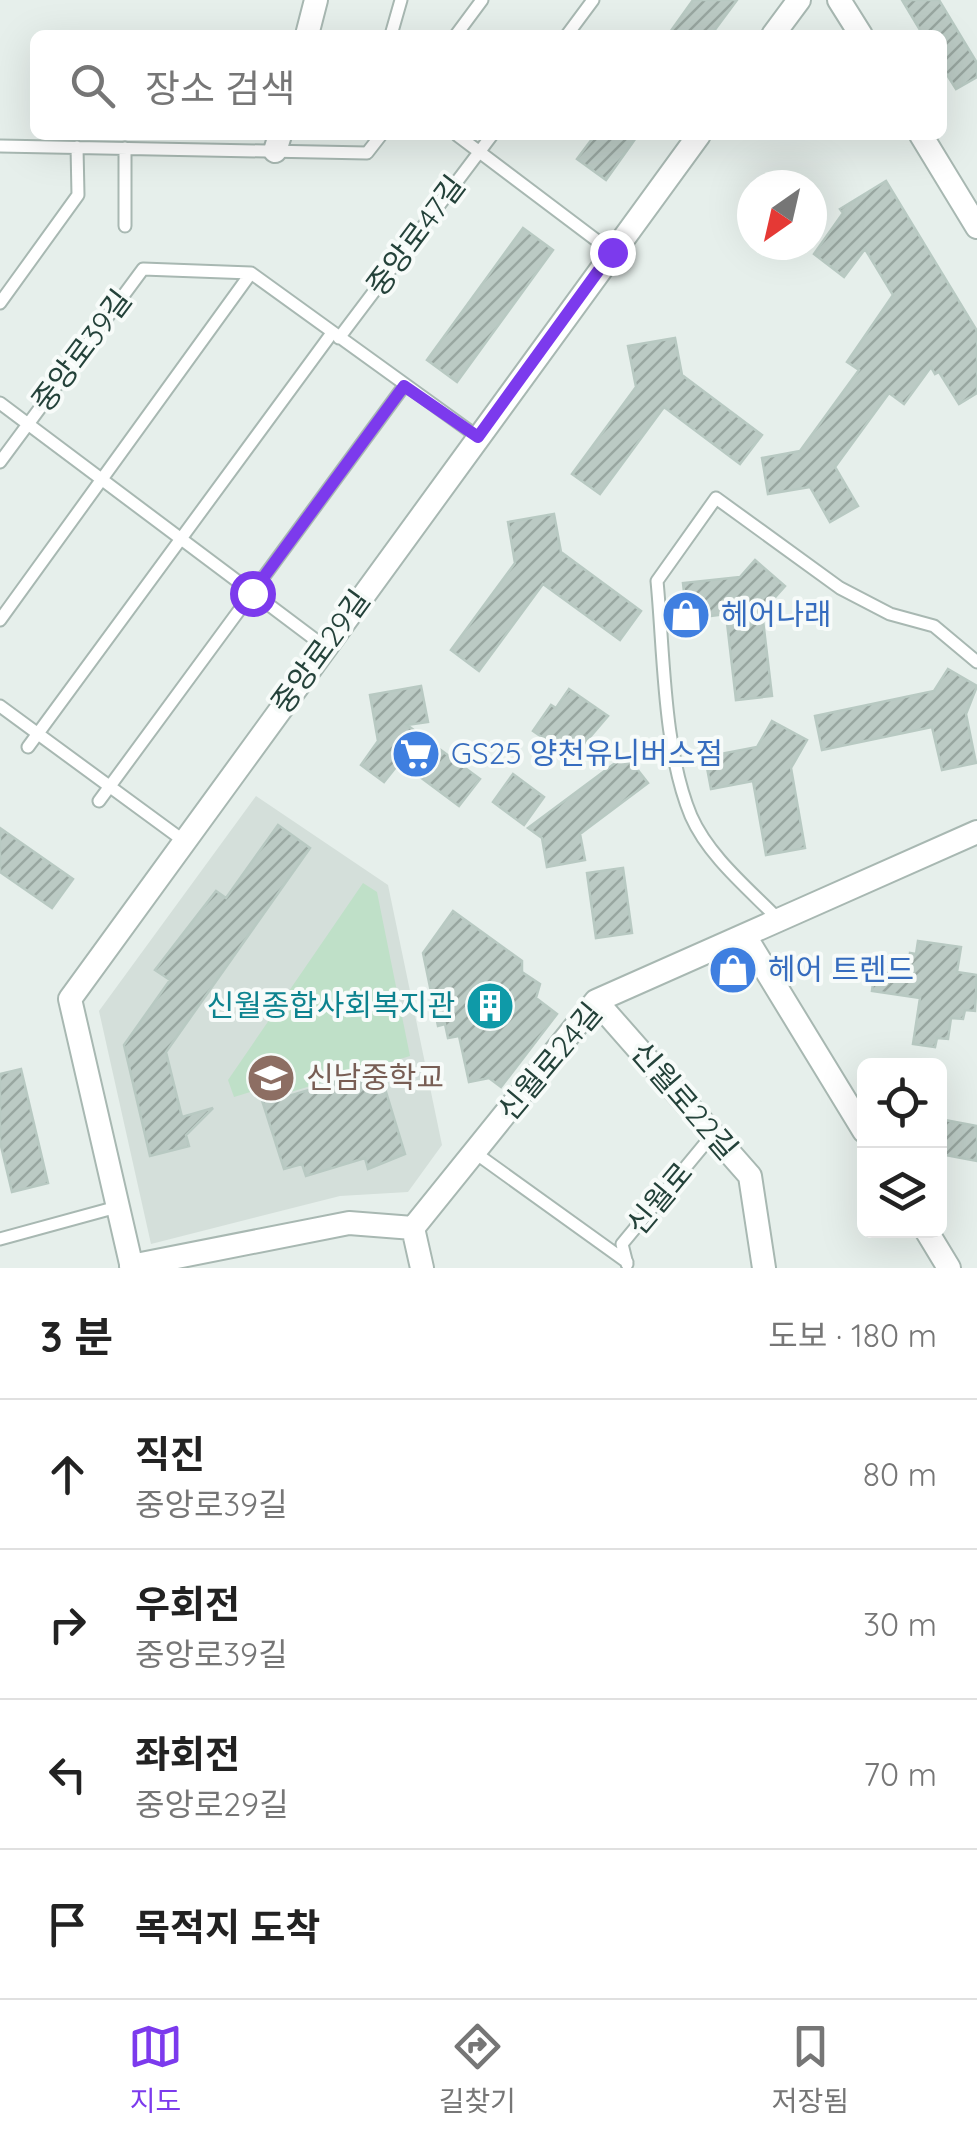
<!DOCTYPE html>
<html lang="ko">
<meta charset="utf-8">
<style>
body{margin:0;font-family:Quicksand,"Noto Sans KR",sans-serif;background:#f2f2f2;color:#222}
.controls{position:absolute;right:30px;bottom:30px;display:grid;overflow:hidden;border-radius:15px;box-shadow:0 10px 40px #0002}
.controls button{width:90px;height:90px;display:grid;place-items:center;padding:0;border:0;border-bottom:2px solid #e0e0e0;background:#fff;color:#222;font:50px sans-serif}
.compass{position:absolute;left:737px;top:170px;width:90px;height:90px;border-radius:50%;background:#fff;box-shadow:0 10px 40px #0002;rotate:214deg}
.stop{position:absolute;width:30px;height:30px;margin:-22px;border:8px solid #7c3aed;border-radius:50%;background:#fff}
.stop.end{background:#7c3aed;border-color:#fff;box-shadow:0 2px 10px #0008}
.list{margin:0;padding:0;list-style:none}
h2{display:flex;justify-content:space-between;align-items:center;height:130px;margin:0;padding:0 40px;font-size:42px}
h2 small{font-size:32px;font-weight:400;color:#767676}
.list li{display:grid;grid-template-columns:65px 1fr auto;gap:30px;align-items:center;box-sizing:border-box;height:150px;padding:0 40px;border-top:2px solid #e0e0e0}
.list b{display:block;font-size:38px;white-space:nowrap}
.list p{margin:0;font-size:32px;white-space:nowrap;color:#767676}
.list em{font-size:32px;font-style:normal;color:#767676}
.icon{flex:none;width:55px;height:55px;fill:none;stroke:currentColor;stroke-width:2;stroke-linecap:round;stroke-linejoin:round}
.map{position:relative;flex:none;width:977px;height:1268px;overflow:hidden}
.search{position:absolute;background:#fff;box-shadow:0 10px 40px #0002;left:30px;right:30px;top:30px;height:110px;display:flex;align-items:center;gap:25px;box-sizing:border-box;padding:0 35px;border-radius:15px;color:#767676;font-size:38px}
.sheet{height:730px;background:#fff}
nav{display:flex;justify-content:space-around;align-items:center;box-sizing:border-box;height:140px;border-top:2px solid #e0e0e0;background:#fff;font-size:28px;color:#767676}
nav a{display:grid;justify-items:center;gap:5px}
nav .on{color:#7c3aed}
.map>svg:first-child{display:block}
.built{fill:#d4dfda}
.garden{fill:#bfe0c8}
.building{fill:url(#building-hatch);stroke:#b8c9c2;stroke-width:2.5}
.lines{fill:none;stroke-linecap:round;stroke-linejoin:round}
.lane-casing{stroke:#a8b8b2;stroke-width:15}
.street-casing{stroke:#a8b8b2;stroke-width:26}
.lane{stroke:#fff;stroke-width:11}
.street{stroke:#fff;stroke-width:22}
.route{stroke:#7c3aed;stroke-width:12}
.labels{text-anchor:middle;stroke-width:8;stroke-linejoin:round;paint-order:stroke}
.street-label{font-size:30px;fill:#24423a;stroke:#f7fbf9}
.shop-label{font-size:30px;fill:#366cbe;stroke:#f7fbf9;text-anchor:start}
.culture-label{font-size:30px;fill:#0d838f;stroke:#f7fbf9;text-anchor:end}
.education-label{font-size:30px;fill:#785e54;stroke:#f7fbf9;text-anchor:start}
</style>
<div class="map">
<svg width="977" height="1268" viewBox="0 0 977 1268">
<defs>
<pattern id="building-hatch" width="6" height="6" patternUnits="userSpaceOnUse" patternTransform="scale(2.5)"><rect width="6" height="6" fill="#bbcac4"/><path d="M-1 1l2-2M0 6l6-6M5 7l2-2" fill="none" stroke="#98a6a0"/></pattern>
</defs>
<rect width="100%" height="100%" fill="#e6efeb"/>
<path class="built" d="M256,796L388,885L442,1145L408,1192L340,1196L151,1244L99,1011Z"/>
<path class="garden" d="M363,883L377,892L410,1056L284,1094L280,1083L234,1097L228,1080Z"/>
<path class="building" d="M693,0H737L711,35H668Z
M902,0H939L977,63V77L956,89L942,67V35H923Z
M595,135H638L606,180L577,159Z
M886,181L977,331V393L959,404L939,372L935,374L931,367L904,404L889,393L835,467L858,506L830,522L810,487L768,494L762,458L800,451L859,370L847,362L893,295L865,249L844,277L814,254L843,213L840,209Z
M523,228L553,250L457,382L427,360Z
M675,338L682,375L762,435L740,464L664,407L600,494L572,474L636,387L628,346Z
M554,514L561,552L641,611L620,640L543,584L479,671L451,650L515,563L508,522Z
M755,560L785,586L762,612L772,696L736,700L726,614L687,619L683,583L740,577Z
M948,669L977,686L966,714L976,763L942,770L932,727L822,750L815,716L934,691Z
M421,686L428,722L407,725L480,779L459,806L400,762L384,782L361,765L378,741L370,695Z
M569,689L608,716L572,758L533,731L551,705L556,708Z
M772,721L807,740L791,768L805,848L766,855L753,781L711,789L705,757L757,747Z
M626,755L648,783L580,834L585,860L547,867L542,838L528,828Z
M513,774L544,797L524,825L493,802Z
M278,825L310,848L166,1052L182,1117L213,1108L186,1135L189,1146L150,1156L124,1045L170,980L155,970L216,891L226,898Z
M0,828L73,879L52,908L0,872Z
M623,868L632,933L596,938L587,873Z
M453,911L522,961V972L540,984L536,998L557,1014L501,1087L489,1078L469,1082L459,1036L448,1038L445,1024L438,1026L423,953Z
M918,941L961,947L957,972L977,975L975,1011L965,1010L963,1019L951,1018L948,1039L937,1038L935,1047L913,1044L920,998L872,991L875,968L884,969L886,958L909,962L910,953L916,954Z
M21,1069L48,1183L12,1192L0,1142V1074Z
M379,1069L405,1154L368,1169L365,1158L306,1176L302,1164L284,1169L260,1094L279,1088L282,1098Z
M945,1120L977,1126V1161L940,1154Z"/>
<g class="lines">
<g class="lane-casing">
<path id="lane" d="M391,35L401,0
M456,35L482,0
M567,35L593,0
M457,135L612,252
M0,146L367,153L381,135
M125,226V148
M0,303L78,195L77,147
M339,338L492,135
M0,403L325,647
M0,462L143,269L251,273L478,437
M0,620L251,273
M0,706L184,841
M28,747L332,333
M99,801L404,386
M780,921C749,889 709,857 691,816C663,749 664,653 657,581L716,498L840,588L890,614L934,626L977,662
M474,1152L627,1262
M0,1239L117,1207
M627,1264L622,1244L713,1134"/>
</g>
<g class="street-casing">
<path id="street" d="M839,0L861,35
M307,35L316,0
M773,35L799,0
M921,135L977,227
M275,151L280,135
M745,936L864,1131
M596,1001L750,1176L764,1268
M413,1228L596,1001L977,832
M413,1228L422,1268
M926,1230L949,1268
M131,1266L349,1223L413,1228
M132,1268L70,999L699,135"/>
</g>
<use href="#lane" class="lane"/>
<use href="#street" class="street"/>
</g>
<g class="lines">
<path class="route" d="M252,593L404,386L478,437L612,252"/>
</g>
<defs>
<g id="shop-disc" transform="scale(2.5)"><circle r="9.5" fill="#3f7fe0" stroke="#f7fbf9"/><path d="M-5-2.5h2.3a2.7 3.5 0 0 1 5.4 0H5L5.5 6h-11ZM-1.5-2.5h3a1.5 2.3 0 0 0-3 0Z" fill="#fff"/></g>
<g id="supermarket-disc" transform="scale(2.5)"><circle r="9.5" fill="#3f7fe0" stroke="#f7fbf9"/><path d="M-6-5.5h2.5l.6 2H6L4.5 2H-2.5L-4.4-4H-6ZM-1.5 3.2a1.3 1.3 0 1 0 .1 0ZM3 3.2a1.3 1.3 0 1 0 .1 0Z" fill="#fff"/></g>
<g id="building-disc" transform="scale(2.5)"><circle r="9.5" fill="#0f9aa8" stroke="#f7fbf9"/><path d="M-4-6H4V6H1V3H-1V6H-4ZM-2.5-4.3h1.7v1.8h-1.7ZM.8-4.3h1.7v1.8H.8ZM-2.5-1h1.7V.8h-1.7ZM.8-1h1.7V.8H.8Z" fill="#fff"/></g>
<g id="school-disc" transform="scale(2.5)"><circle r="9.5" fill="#8d6e63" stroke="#f7fbf9"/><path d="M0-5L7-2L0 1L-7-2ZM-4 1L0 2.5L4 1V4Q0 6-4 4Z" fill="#fff"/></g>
</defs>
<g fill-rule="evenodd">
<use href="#shop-disc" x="686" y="615"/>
<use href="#supermarket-disc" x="416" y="754"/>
<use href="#shop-disc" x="733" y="970"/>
<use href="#building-disc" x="490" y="1006"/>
<use href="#school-disc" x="271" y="1078"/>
</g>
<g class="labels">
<g class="street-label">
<text transform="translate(416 236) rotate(-53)" y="10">중앙로47길</text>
<text transform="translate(82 351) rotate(-53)" y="10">중앙로39길</text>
<text transform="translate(321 652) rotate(-54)" y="10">중앙로29길</text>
<text transform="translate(550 1062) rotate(-50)" y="10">신월로24길</text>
<text transform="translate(684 1101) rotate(49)" y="10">신월로22길</text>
<text transform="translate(660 1199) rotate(-50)" y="10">신월로</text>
</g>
<g class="shop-label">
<text x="721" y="625">헤어나래</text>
<text x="451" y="764">GS25 양천유니버스점</text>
<text x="768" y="980">헤어 트렌드</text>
</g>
<g class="culture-label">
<text x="455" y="1016">신월종합사회복지관</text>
</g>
<g class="education-label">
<text x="306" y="1088">신남중학교</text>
</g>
</g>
</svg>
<div class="controls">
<button><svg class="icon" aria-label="locate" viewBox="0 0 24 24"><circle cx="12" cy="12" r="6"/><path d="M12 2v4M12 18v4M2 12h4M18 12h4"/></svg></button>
<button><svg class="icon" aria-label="layers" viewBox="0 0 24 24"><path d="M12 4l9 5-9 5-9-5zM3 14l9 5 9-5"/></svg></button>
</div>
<svg class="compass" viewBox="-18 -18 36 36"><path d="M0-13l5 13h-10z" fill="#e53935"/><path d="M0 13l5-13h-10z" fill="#767676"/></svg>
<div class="stop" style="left:252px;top:593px"></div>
<div class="stop end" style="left:612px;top:252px"></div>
<div class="search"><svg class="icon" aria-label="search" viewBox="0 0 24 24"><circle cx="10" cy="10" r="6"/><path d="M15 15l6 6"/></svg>장소 검색</div>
</div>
<section class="sheet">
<h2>3 분<small>도보 · 180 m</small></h2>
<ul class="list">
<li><svg class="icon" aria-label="ahead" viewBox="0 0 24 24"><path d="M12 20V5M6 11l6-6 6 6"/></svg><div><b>직진</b><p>중앙로39길</p></div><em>80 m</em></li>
<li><svg class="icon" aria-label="right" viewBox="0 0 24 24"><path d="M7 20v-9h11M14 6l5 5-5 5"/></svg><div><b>우회전</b><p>중앙로39길</p></div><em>30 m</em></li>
<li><svg class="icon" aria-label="left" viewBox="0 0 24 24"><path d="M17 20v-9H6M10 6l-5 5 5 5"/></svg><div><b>좌회전</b><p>중앙로29길</p></div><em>70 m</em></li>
<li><svg class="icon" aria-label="arrive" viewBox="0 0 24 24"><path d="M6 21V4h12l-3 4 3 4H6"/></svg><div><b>목적지 도착</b></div></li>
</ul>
</section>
<nav>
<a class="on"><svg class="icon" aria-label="map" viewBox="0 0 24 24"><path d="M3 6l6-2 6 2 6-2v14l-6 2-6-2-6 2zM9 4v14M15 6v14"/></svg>지도</a>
<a><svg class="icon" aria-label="directions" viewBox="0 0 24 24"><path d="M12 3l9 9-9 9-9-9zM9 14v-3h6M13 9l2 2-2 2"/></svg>길찾기</a>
<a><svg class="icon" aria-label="saved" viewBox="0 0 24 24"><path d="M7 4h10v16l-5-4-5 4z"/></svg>저장됨</a>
</nav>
